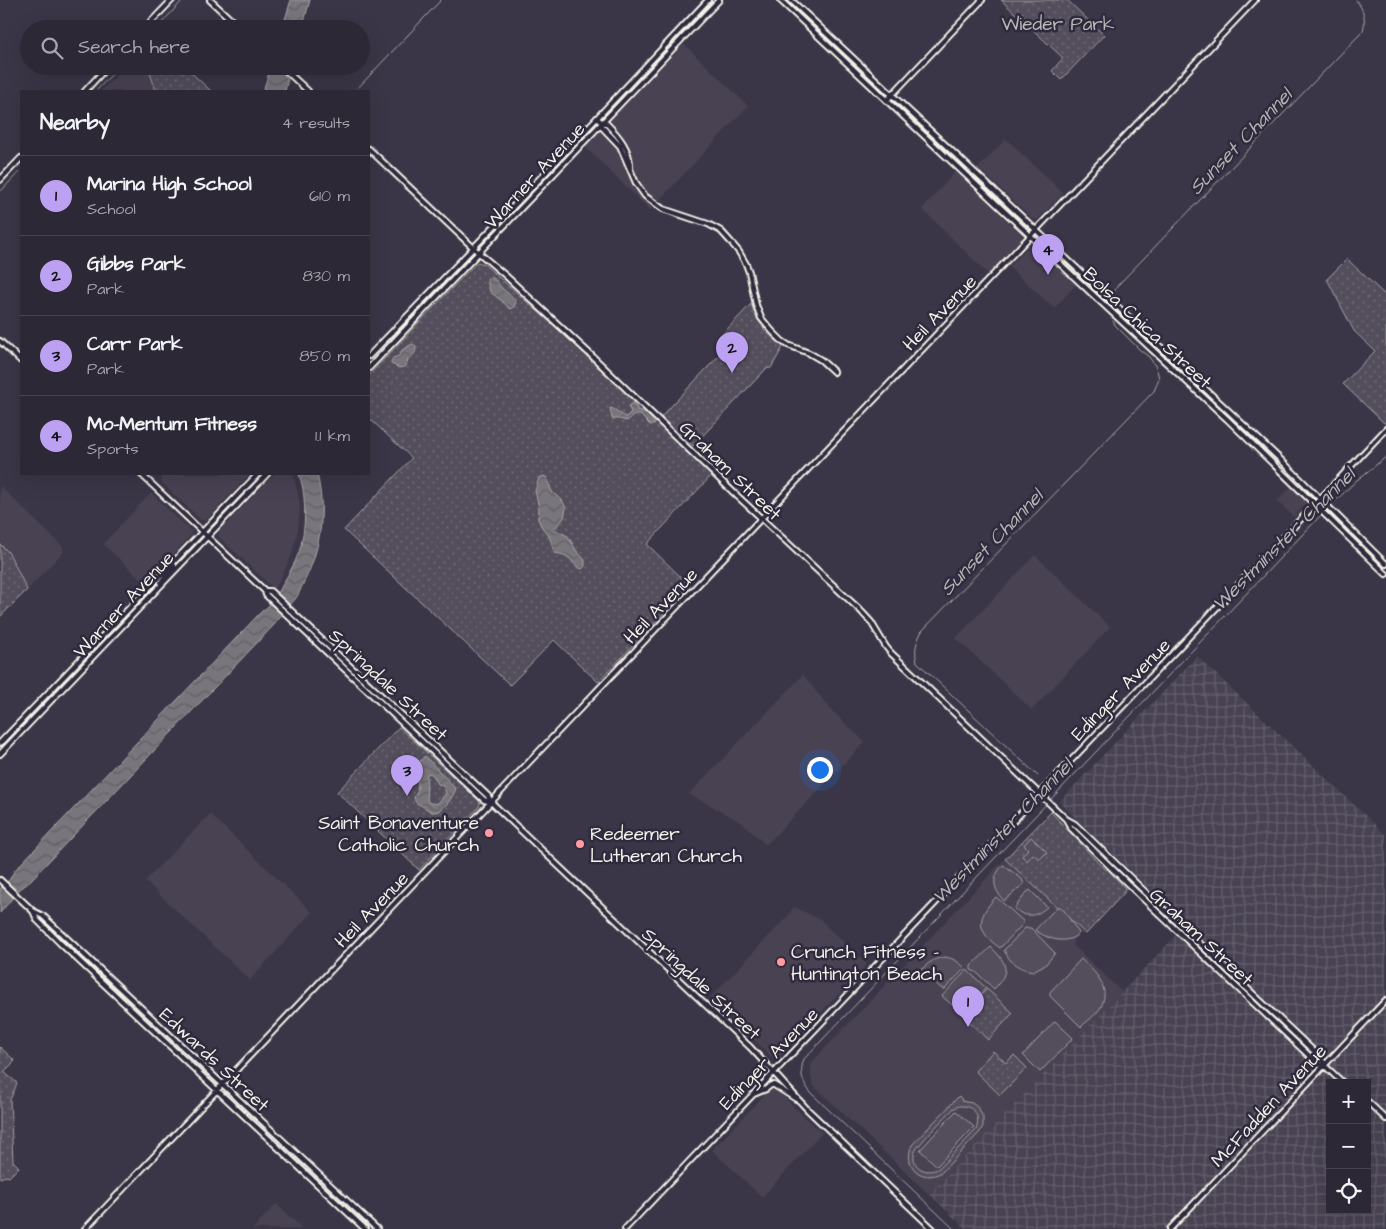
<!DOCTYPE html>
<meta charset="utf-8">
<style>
body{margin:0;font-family:"Architects Daughter",sans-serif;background:#34303d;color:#f1f3f6}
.controls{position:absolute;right:15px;bottom:15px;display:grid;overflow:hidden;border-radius:0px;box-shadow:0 5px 20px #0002}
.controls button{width:45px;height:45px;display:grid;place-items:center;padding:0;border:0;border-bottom:1px solid #484450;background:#2c2835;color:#f1f3f6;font:25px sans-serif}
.you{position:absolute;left:819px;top:769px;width:18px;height:18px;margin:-12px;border:4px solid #fff;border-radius:50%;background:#1a73e8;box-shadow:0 0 0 8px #1a73e833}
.badge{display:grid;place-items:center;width:32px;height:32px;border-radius:50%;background:#bca0f2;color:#111;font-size:16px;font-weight:700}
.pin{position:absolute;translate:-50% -41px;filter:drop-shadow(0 1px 2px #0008)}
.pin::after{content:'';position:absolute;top:26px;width:18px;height:15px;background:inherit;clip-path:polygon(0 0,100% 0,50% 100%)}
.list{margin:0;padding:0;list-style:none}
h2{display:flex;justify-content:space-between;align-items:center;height:65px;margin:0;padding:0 20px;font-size:21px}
h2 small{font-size:16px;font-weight:400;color:#a6a6ad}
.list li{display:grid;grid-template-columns:32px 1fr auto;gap:15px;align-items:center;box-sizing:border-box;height:80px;padding:0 20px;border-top:1px solid #484450}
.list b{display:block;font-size:19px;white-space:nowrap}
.list p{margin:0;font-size:16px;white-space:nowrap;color:#a6a6ad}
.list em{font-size:16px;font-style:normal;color:#a6a6ad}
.icon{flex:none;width:28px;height:28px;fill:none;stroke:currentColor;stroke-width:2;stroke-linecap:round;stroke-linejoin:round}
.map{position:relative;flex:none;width:1386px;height:1229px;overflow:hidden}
.search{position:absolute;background:#2c2835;box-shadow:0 5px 20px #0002;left:20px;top:20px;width:350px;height:55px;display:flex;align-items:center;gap:12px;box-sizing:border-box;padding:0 18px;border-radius:28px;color:#a6a6ad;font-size:19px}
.panel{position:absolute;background:#2c2835;box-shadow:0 5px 20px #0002;left:20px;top:90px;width:350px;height:385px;border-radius:0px}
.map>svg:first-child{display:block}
.built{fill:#484352}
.industrial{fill:url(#industrial-grid);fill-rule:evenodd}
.grass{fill:url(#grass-dots);stroke:#a4a0a2}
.pitch{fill:#534e5c;stroke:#a4a0a2;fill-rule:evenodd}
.water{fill:url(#water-waves);stroke:#aaa6a7;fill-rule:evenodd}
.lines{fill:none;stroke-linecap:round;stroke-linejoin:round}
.stream{stroke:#aaa6a7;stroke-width:1}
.secondary-casing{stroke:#f4f1e8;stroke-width:8}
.primary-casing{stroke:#f4f1e8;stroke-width:8}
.secondary{stroke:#2f2a3d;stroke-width:4}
.primary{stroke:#2f2a3d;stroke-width:4}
.poi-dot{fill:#ff9aa2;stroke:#2f2a3d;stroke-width:2}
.labels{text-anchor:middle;stroke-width:5;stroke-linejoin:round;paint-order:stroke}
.park-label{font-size:19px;fill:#bcb8b7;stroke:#2f2a3d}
.street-label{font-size:19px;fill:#f4f1e8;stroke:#2f2a3d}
.poi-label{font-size:19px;fill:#f4f1e8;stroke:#2f2a3d;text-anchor:start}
.water-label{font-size:20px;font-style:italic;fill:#b6b2b2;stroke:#2f2a3d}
</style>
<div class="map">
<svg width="1386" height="1229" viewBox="0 0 1386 1229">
<defs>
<pattern id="industrial-grid" width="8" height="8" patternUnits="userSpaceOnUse" patternTransform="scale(1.25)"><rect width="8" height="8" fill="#484352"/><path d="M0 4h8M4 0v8" fill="none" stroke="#635f6b"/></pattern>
<pattern id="grass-dots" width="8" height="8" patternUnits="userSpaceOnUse" patternTransform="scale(1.25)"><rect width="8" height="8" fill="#534e5c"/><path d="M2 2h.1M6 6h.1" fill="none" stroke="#6c6873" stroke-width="1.8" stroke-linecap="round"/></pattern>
<pattern id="water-waves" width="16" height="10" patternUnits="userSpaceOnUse" patternTransform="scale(1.25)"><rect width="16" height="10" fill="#78747b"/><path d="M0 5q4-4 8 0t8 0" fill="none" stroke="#636063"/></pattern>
</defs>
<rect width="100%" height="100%" fill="#3b3647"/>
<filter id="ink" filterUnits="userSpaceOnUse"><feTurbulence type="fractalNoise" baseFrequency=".02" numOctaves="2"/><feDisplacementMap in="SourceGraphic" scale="10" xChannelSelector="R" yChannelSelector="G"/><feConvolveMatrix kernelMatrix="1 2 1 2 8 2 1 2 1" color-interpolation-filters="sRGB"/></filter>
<g filter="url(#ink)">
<path class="built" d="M683,45L687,47L748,106L650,210L585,147Z
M126,66H142L150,73L156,91H101Z
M1006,139L1063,193L1038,219L1034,220L978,168Z
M956,171L1021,234L1022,237L1020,240L988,274L922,209Z
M1031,245L1034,246L1076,285L1054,308L1009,267L1028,247Z
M165,474H250L206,520H201L162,483L161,479Z
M274,474H293L298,494L300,511L297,535L292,554L280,580L274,589L219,537V532Z
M0,486L63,547V552L27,590L9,553L0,544Z
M1291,487L1305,500L1306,504L1294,517L1277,501Z
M151,493L191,531V534L190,536L146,584L103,544Z
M1035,555L1110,627L1032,710L956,638Z
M803,675L832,711L865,742L766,845L741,822L689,794Z
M210,814L312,912L250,980L145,881Z
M1005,859L1086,934H1080L1076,937L1073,940V945L1122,992L929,1194L814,1086L811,1078V1067L813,1061Z
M794,907L821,920L833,933H834L867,964L779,1057L776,1059L773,1058L710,998L788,916Z
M772,1088L776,1090L822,1133L762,1197L712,1150L769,1090Z
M276,1204L303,1229H253Z"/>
<path class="industrial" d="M1197,656L1386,835V1229H966L929,1194L1186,925L1059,802ZM1330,1083H1367V1210H1330Z"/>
<path class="grass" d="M1001,0H1067L1104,35L1061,80L1052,71L1063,58Z
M142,66H184L211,91H182L179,88L176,91H156L150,73Z
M1347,259L1386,296V422L1384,423L1343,384L1375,351L1354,331L1327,279Z
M478,262L484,264L569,339L712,475L647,544L690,586L598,682L554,640L510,685L344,530L412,458L369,418V375L475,264Z
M751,304L756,317L766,332L783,347L771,368L766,369L693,446L661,417L725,349L717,340Z
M0,544L9,553L27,590L0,617Z
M399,727L478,800L480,803L479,807L419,870L337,792Z
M1051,812L1104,869H1107L1125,888L1124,893L1086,934L1005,859Z
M987,989L1013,1013L988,1040L962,1015Z
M0,1047L15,1061L4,1072L17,1083L10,1100L13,1161L19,1167L9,1177L6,1176L0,1178Z
M993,1051L1006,1063L1014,1055L1027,1068L1000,1095L975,1071Z"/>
<path class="pitch" d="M1031,837L1047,852L1041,858H1038L1033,854L1027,861L1022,856L1028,849L1024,845Z
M1003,865L1022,879L1024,884L1004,901C993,888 991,878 1003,865Z
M1030,890L1047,907C1035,917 1027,918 1014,909L1027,892Z
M996,897L1023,921V924L1000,948C976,931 976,918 996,897Z
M1057,907H1060L1063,909L1079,933C1067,946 1047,939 1035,930Z
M1025,928H1031L1055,953L1046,964L1033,971C1019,969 1010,963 1004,950Z
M991,947C1008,964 1010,971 994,989L976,972L971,970V966Z
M946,957C954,959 959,962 965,968L945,989H942L921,970C929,962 935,958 946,957Z
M1081,959C1095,972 1111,986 1101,1007C1097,1014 1087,1021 1081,1027L1050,996V992Z
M967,970L986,988L962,1014L942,996Z
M1055,1021L1073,1038L1040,1072L1023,1055Z
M959,1096L962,1100L961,1101L972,1103L978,1108L983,1117V1126L980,1132L942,1172C922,1184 902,1166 912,1145ZM959,1106C974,1105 981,1116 976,1130L939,1168C928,1175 912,1169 914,1154C916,1145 946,1117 954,1108Z
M956,1111L974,1127L937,1166L920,1150Z"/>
<path class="water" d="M291,0H310L302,29H282Z
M271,66H291L285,91H263Z
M490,277C497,279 497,283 502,288C507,294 514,295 516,303L513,308L510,309L502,301L490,292L487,280Z
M412,344L416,346C416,356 413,354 408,360C407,362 407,364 406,366L400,368L391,364V362L393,358L399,356L402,350Z
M633,403L635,404L637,410C645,411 650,418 655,424L654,425H650L640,415C634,414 631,418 627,421L619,419H612L610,408C617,409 620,415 626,417L631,412L628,406Z
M299,474H317C326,511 321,550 303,584C301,588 299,594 296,598C289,607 280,615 274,625L27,884L20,889L0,913V889L10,879L14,871L262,611C274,603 279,592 285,580C292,568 300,554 302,540C306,521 306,493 299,474Z
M544,476L547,478L552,492L562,500L566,508L564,518L554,529L568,536L576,550L585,560V566L582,569C574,567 572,558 564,555C561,554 558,554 555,553L549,536L541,526L538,519L539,508L535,491L539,478Z
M425,756L456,789C453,796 444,812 435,812C430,812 427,809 424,807C418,803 415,805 414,797C425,784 407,770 425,756ZM429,773L433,775L438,784L444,787L446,793L438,803L433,804L428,802C425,793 428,785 426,776Z"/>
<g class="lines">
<path class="stream" d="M156,29L183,0
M96,91L120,66
M355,91L441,0
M0,192L21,170
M1113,294L1118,285L1363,31C1366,18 1364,10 1356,0
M1330,506L1357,480L1386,457
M1038,776L917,662C914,650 916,642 922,631L1154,391L1159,378L1156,367L1149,357L1140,350L1115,325L1113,321
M954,1229L811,1093C802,1082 799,1072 804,1059L1322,514"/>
<g class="secondary-casing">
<path id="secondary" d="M210,0L241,29
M144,29L172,0
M281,66L308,91
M85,91L108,66
M887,100L982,0
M597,118L602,123H606C619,136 631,150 630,169
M602,123V127L620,146L636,183L645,196L663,209L708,224L721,231L730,241L739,252L746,264L749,272L756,305L761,318L772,331L782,341L788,345L809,353L821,360L834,372
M369,149L479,253L506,276L590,354L733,492L860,610L871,622L886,647L891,653L1066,819L1075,824L1138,885L1322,1059L1325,1066
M0,180L21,158
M0,341L21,361
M141,474L265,591L266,595L484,800L491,802
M1320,499L1386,429
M265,591H270L488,796L491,802L750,1047L808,1110L933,1229
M1066,819L1071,828L1134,890L1318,1064L1325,1066L1343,1083
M0,880L33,911L43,916L377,1229
M33,911L37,920L60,943L365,1229
M1367,1101L1386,1119
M85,1229L530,761L1255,0
M1170,1229L1386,1000"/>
</g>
<g class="primary-casing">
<path id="primary" d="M780,0L1089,291L1227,419L1386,574
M791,0L1282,461L1386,564
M369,356L531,188L708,0
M369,368L719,0
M161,582L174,566L173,563
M0,743L258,474
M0,754L267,474
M754,1094L766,1089L771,1085H774L796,1099
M625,1229L1320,499"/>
</g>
<use href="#secondary" class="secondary"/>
<use href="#primary" class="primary"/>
</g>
</g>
<g class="poi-dot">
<circle cx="489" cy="833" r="5"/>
<circle cx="580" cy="844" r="5"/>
<circle cx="781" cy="962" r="5"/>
</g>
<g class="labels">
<g class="park-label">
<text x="1058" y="30">Wieder Park</text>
</g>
<g class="street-label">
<text transform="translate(534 175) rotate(-47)" y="7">Warner Avenue</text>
<text transform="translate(939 312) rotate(-46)" y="7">Heil Avenue</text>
<text transform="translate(1148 327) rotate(43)" y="7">Bolsa Chica Street</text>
<text transform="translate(731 470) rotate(44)" y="7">Graham Street</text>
<text transform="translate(123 604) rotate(-47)" y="7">Warner Avenue</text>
<text transform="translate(660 605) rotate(-46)" y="7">Heil Avenue</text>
<text transform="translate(389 684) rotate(43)" y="7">Springdale Street</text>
<text transform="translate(1120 689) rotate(-46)" y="7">Edinger Avenue</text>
<text transform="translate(371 909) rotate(-46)" y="7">Heil Avenue</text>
<text transform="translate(1202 936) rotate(43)" y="7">Graham Street</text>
<text transform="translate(702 983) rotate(43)" y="7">Springdale Street</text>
<text transform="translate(768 1058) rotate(-46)" y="7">Edinger Avenue</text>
<text transform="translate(215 1059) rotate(43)" y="7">Edwards Street</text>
<text transform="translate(1268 1105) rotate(-47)" y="7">McFadden Avenue</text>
</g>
<g class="poi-label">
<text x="479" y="829" text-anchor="end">Saint Bonaventure<tspan x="479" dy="22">Catholic Church</tspan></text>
<text x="590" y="840">Redeemer<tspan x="590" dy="22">Lutheran Church</tspan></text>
<text x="791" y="958">Crunch Fitness -<tspan x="791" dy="22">Huntington Beach</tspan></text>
</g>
<g class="water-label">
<text transform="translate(1240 141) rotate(-46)" y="7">Sunset Channel</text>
<text transform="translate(1283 539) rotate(-45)" y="7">Westminster Channel</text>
<text transform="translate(991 542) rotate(-46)" y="7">Sunset Channel</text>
<text transform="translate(1002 831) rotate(-46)" y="7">Westminster Channel</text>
</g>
</g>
</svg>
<div class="controls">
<button>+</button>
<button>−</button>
<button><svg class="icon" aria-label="locate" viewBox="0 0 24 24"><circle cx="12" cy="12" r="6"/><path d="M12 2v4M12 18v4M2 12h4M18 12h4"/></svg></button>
</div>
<div class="you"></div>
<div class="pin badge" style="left:968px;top:1027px">1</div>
<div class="pin badge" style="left:732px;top:373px">2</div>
<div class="pin badge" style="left:407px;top:796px">3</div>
<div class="pin badge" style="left:1048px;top:275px">4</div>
<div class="search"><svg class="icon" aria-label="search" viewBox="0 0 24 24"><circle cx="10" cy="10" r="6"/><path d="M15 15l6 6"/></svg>Search here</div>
<section class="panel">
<h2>Nearby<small>4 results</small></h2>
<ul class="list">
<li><span class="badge">1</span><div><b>Marina High School</b><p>School</p></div><em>610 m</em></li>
<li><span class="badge">2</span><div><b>Gibbs Park</b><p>Park</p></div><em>830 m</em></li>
<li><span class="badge">3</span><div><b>Carr Park</b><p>Park</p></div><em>850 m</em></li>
<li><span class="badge">4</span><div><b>Mo-Mentum Fitness</b><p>Sports</p></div><em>1.1 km</em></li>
</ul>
</section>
</div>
